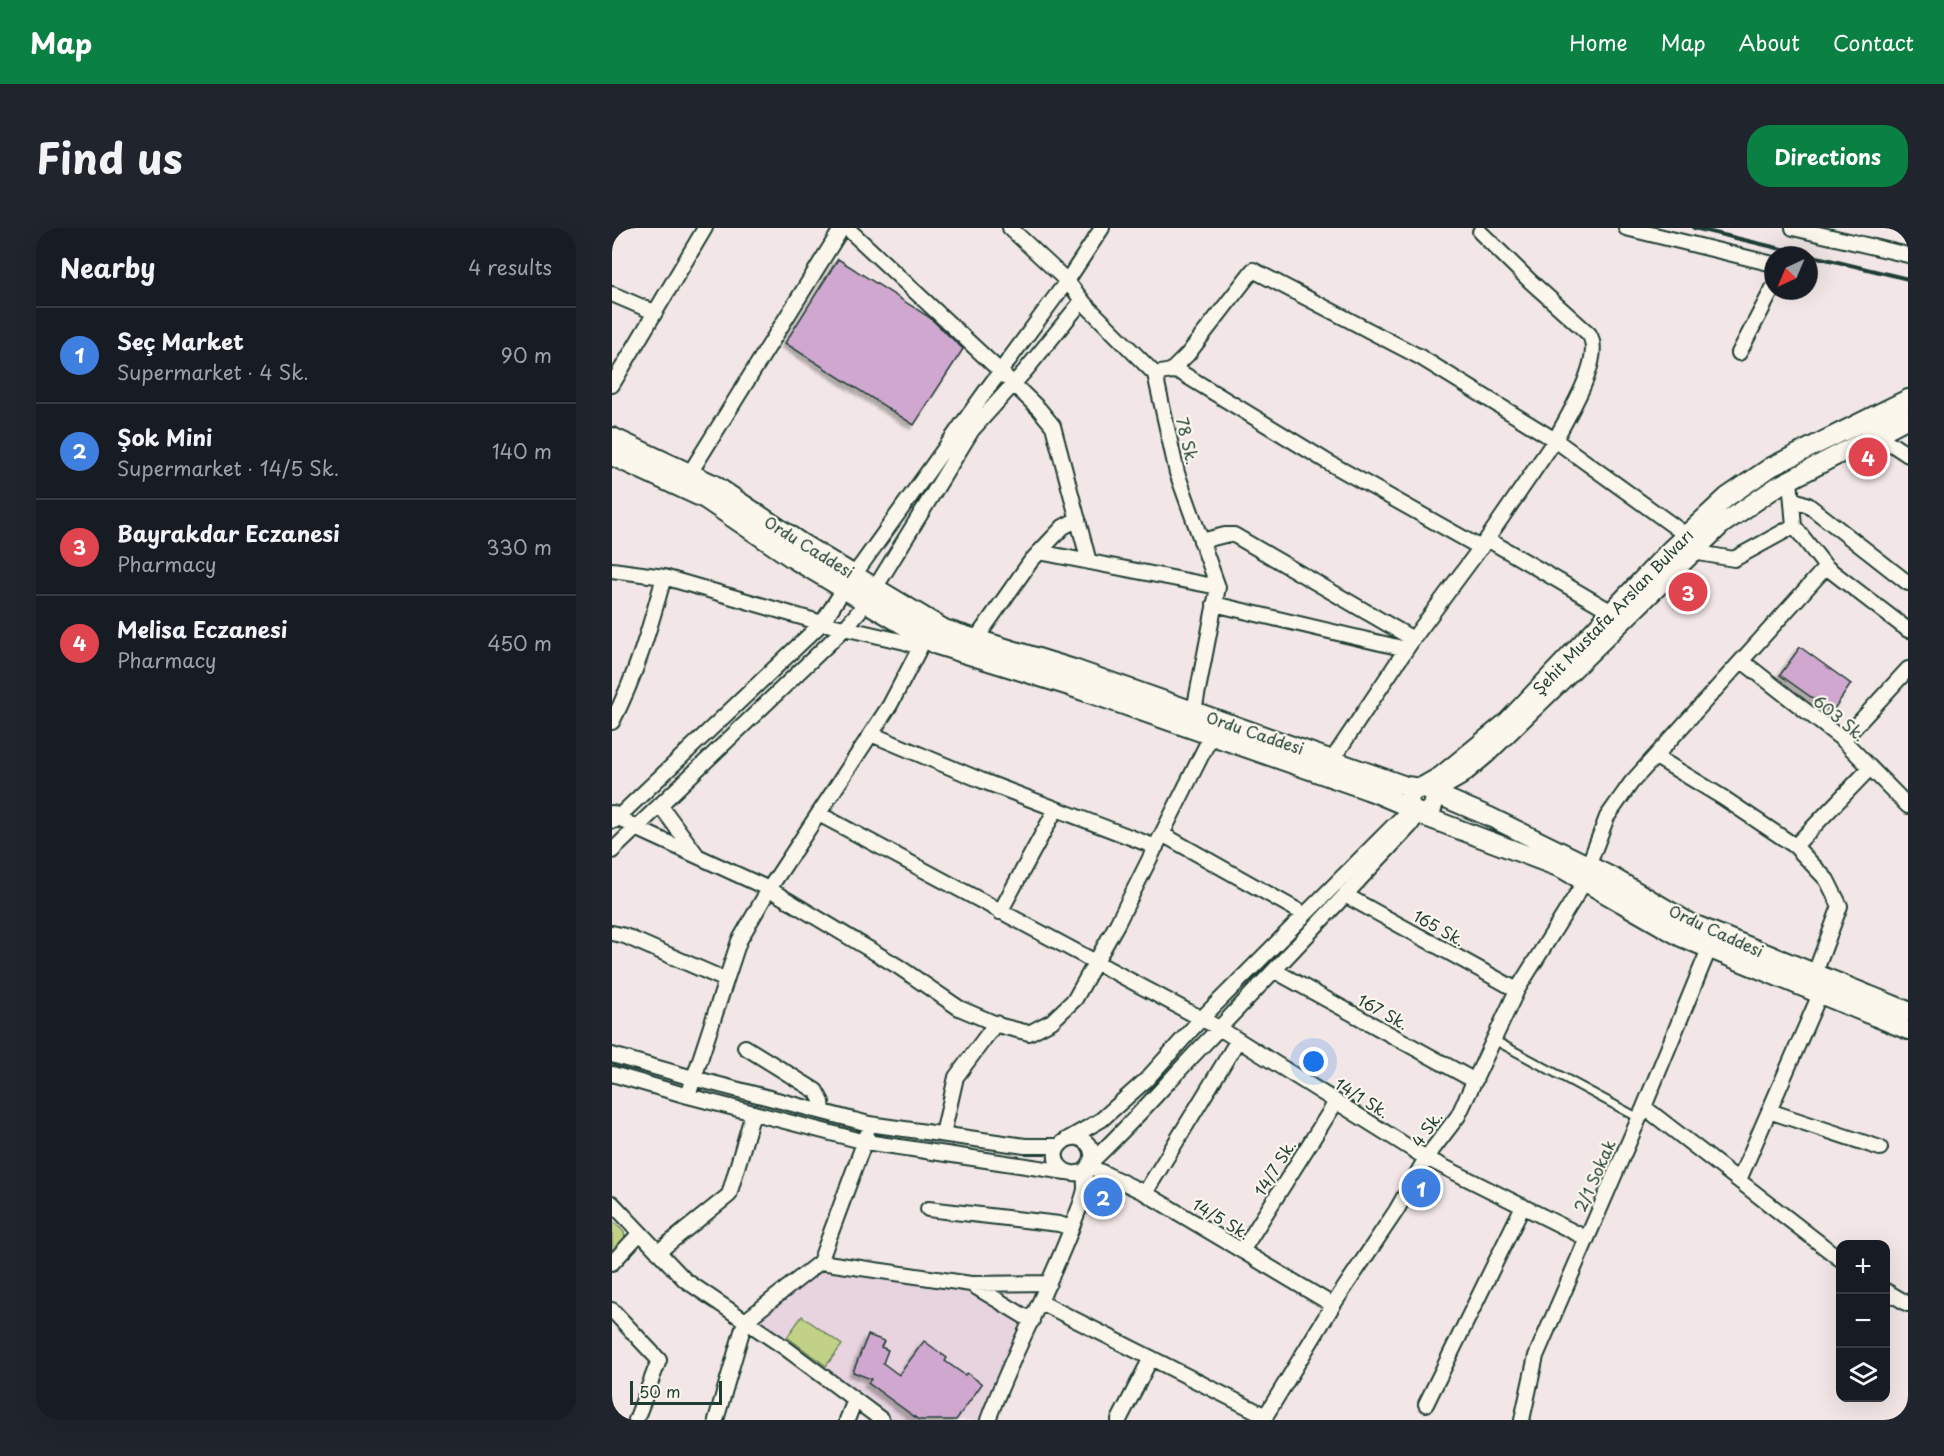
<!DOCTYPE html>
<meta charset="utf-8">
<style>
body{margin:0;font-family:"Playpen Sans",sans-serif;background:#20242c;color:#f1f3f6}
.controls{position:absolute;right:18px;bottom:18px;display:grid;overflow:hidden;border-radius:12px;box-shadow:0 6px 24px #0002}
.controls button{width:54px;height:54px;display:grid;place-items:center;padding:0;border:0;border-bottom:2px solid #363941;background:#171b24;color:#f1f3f6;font:30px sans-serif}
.compass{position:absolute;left:1152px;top:18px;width:54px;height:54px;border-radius:50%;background:#171b24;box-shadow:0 6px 24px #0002;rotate:224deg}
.scale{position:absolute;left:18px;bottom:15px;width:92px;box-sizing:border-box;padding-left:6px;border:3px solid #1f3d34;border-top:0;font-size:16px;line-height:21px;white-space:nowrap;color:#1f3d34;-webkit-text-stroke:4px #fbf7ec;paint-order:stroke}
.you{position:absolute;left:702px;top:834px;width:21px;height:21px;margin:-15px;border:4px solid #fff;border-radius:50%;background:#1a73e8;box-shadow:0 0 0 9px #1a73e833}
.badge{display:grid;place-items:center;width:39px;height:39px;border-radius:50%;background:#0b8043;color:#fff;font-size:20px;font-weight:700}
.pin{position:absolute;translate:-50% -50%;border:3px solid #fff;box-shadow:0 2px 6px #0006}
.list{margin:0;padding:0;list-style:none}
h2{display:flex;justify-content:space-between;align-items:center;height:78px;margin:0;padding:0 24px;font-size:26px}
h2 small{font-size:20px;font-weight:400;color:#9ea1a6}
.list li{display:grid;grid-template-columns:39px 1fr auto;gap:18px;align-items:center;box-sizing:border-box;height:96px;padding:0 24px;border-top:2px solid #363941}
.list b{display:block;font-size:22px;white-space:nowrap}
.list p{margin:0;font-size:20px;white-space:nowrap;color:#9ea1a6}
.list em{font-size:20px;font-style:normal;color:#9ea1a6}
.icon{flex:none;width:33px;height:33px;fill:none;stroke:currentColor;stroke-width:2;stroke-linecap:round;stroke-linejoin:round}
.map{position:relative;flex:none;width:1296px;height:1192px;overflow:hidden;border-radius:24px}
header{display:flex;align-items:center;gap:36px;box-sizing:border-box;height:84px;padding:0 30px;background:#0b8043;color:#fff}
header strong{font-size:28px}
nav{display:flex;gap:33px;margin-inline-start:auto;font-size:21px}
.intro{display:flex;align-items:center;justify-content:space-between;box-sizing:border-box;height:144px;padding:0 36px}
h1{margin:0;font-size:42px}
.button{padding:15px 27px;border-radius:24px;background:#0b8043;color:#fff;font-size:21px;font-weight:700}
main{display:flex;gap:36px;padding:0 36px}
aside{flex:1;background:#171b24;border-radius:24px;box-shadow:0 6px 24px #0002}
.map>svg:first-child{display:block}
.built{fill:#e8d4df}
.green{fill:#c1d287;stroke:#70885e;stroke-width:1.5}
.building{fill:#d0a8cf;stroke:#1f3d34;stroke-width:1.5;filter:url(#shadow)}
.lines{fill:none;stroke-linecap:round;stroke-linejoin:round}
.lane-casing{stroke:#1f3d34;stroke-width:11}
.street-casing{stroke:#1f3d34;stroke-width:18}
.secondary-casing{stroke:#1f3d34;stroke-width:22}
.lane{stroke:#fbf7ec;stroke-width:7}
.street{stroke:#fbf7ec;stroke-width:14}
.secondary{stroke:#fbf7ec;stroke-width:18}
.rail{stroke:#1f3d34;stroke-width:4}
.labels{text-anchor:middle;stroke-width:4.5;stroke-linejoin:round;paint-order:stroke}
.street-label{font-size:16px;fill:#1f3d34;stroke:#fbf7ec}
</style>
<header>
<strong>Map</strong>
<nav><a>Home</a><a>Map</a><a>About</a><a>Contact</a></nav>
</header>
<div class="intro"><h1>Find us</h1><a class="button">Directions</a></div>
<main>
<aside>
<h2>Nearby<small>4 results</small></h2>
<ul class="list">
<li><span class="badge" style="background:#3f7fe0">1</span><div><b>Seç Market</b><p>Supermarket · 4 Sk.</p></div><em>90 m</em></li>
<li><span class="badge" style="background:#3f7fe0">2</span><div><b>Şok Mini</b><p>Supermarket · 14/5 Sk.</p></div><em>140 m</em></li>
<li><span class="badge" style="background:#e0444e">3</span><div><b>Bayrakdar Eczanesi</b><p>Pharmacy</p></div><em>330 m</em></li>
<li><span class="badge" style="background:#e0444e">4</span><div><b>Melisa Eczanesi</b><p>Pharmacy</p></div><em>450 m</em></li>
</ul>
</aside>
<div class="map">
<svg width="1296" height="1192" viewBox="0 0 1296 1192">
<defs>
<filter id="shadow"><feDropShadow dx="-4" dy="4" stdDeviation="1.5" flood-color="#0004"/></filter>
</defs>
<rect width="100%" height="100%" fill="#f2e7e6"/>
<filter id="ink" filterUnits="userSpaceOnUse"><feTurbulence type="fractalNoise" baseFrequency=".0167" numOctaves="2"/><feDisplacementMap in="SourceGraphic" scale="12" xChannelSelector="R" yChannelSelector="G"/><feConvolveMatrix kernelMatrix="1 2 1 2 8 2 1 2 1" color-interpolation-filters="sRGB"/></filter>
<g filter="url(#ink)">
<path class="built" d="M208,1034L359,1056L420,1093L376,1192H268L133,1093Z"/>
<path class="green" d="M0,992L12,1004L13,1011L0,1026Z
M190,1088L230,1117L214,1138L175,1109Z"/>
<path class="building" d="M226,31L317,89L351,121L302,197L173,115Z
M1188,419L1239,456L1220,484L1168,447Z
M256,1107L272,1113L269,1119L276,1122L271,1135L287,1147L312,1113L335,1130L333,1133L353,1147L355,1145L370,1156L344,1192H307L256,1155L259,1151L241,1144Z"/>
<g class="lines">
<g class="lane-casing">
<path id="lane" d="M882,812L1027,890"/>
</g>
<g class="street-casing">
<path id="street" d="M235,0L388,143L427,181L441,198L477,334
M398,0L455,53L473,76L543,146L565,245L606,359L580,493
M1014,0L1161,36
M1181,0L1296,27
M0,66L42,84
M1127,125L1161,60
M559,143L568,144L714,233L869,320
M543,146L559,143L576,126L641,42L808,129L943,212C955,189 993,130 977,106L918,53L868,4
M0,157L93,0
M1264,206L1296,227
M78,245L230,0
M1178,252L1182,298L1214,339L1296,402
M1180,271L1196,277L1296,355
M875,311L1000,384
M589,313L613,307H622L801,411
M427,324L606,359
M1081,324L1122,331L1182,298
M0,342L52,349L210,395L293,414L308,420
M602,376L794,421
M364,411L419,333L451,299L466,291
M1130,433L1231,512L1296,578
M0,494C24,448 38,399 52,349
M259,506L371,553L544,619
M1231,512L1296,441
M1044,529L1110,569L1183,618L1215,652L1228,678L1203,745
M720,532L801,411L875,311L943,212L1074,307
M48,577L84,626
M0,585L24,600L157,661L287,739L347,780L389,798L417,805L440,793L463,771L505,696L603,500
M207,586L607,800L814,930L974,1010
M2,593L210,395L232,361L376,160L455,53L490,0
M550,606L692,686
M1183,618L1258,540
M0,623L233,400L254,375L360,202L413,143L470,73
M733,667L905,762
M388,684L444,581
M0,705L13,708L114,752
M663,743L863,853
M133,819L204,863L210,874L211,884
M0,827L81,850L257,896L413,918H447
M0,846L76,868L254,914L454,944
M76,868L127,713L157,661L278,477L313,410
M1032,879L1228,1031
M1157,883L1268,920
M331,906L344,849L384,795
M454,912L489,892L534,852L589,791L799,580
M480,933C520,896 555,854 594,814C662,743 730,670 798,598L806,586
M477,938L533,965L721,1077
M1127,952L1208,766
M533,965L626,812
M0,975L73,1052L172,1119L270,1192
M316,981L447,996L459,1000
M630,1023L724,874
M46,1024L117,967L141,885
M208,1034L359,1056L420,1093
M0,1035L28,1005
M359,1056L437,1055
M1274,1063L1296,1076
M428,1074L654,1188
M0,1082L47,1132L24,1192
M814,1176L911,978
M104,1192L133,1093L208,1034L255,907
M235,1192L243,1172
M376,1192C400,1126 435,1065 460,999C464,987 471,973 473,961C473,955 472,947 474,942C476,936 481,934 480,926C480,919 474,912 466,910C461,909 454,911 450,915C433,930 454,954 474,942
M507,1192L539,1130
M651,1192L721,1077L784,983L814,930L846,888L905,762L973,653L977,636L995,589L1019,555L1214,339
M910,1192L924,1128L1032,879L1097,721"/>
</g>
<g class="secondary-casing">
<path id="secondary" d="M1296,171L1159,239L1115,269L1059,321L895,494L829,548L801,564L798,568L797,576L802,583L812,586L820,581L823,571L820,564L848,548L874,526L1109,297L1166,258L1296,190
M0,209L101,256L189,315L332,401L462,441L794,558L810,560L878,589L1000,649L1076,694L1296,783
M0,228L93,271L180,330L325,417L457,458L761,564L799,580
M806,586L949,640L1069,709L1296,802"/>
</g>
<use href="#lane" class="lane"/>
<use href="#street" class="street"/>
<use href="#secondary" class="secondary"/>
<path class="rail" d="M1082,0L1195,27
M1197,27L1296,51"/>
</g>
</g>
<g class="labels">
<g class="street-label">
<text transform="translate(575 213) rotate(77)" y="6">78 Sk.</text>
<text transform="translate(197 319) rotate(32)" y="6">Ordu Caddesi</text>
<text transform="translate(1001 384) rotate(-46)" y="6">Şehit Mustafa Arslan Bulvarı</text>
<text transform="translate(1227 490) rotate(40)" y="6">603 Sk.</text>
<text transform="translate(643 505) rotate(19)" y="6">Ordu Caddesi</text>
<text transform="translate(827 700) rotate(29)" y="6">165 Sk.</text>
<text transform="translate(1104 703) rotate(25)" y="6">Ordu Caddesi</text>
<text transform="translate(771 784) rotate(29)" y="6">167 Sk.</text>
<text transform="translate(750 870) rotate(32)" y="6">14/1 Sk.</text>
<text transform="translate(815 901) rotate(-54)" y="6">4 Sk.</text>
<text transform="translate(663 940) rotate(-58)" y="6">14/7 Sk.</text>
<text transform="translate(983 948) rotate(-66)" y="6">2/1 Sokak</text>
<text transform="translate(609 991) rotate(31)" y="6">14/5 Sk.</text>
</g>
</g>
</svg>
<div class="controls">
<button>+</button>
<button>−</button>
<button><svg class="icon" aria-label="layers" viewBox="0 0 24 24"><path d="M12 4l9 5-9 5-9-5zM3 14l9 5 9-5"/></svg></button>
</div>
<svg class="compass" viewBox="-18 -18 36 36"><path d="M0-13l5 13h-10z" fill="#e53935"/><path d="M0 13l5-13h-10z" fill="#9ea1a6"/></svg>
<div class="scale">50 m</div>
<div class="you"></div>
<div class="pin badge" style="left:809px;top:960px;background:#3f7fe0">1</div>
<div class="pin badge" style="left:491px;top:969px;background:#3f7fe0">2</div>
<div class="pin badge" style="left:1076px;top:364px;background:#e0444e">3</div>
<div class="pin badge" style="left:1256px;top:229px;background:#e0444e">4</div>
</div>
</main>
